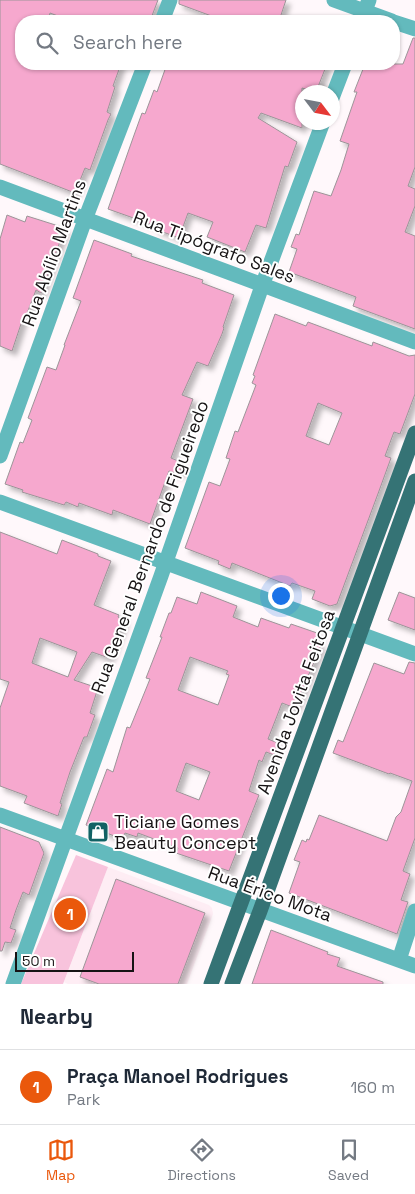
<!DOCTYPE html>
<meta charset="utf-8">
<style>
body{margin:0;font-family:"Space Grotesk",sans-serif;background:#f2f2f3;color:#1f2937}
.compass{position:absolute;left:295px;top:85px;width:45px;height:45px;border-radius:50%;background:#fff;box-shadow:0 1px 4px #0004;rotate:122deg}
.scale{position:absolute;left:15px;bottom:12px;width:119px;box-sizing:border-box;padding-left:5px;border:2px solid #161314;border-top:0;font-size:14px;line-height:18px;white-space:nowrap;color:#161314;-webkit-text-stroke:4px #fff;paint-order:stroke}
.you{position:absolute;left:280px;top:595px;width:18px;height:18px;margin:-12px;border:4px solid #fff;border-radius:50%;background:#1a73e8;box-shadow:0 0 0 8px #1a73e833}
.badge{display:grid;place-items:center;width:32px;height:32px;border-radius:50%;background:#ea580c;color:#fff;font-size:16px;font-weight:700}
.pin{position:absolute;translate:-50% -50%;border:2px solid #fff;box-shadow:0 1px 5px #0006}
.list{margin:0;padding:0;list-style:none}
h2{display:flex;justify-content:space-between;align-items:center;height:65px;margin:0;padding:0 20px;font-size:21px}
h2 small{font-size:16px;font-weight:400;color:#747a83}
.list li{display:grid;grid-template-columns:32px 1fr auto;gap:15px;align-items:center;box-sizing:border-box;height:75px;padding:0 20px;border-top:1px solid #e0e1e3}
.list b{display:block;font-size:19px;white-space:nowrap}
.list p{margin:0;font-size:16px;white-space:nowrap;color:#747a83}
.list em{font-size:16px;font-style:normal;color:#747a83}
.icon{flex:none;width:28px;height:28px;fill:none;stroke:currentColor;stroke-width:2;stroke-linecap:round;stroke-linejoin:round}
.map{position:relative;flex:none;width:415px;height:984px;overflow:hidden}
.search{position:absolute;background:#fff;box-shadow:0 1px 4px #0004;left:15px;right:15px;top:15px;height:55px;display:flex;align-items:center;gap:12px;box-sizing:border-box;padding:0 18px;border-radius:20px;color:#747a83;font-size:19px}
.sheet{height:140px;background:#fff}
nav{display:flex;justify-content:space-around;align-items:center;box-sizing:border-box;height:70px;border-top:1px solid #e0e1e3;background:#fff;font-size:14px;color:#747a83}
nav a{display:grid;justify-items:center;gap:2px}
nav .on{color:#ea580c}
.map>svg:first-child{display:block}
.built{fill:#feedf4}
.green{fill:#f8c3dc}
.building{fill:#f6a8ce;stroke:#9c9498;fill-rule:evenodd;filter:url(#shadow)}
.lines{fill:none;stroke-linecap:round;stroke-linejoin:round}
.minor{stroke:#63babd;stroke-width:15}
.major{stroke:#357375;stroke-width:15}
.labels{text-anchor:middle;stroke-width:4;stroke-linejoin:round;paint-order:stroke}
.street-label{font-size:18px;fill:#161314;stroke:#fff}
.poi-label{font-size:18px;fill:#161314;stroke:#fff;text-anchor:start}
</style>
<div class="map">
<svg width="415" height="984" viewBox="0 0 415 984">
<defs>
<filter id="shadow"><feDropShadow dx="4.5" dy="4.5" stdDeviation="2.5" flood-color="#0004"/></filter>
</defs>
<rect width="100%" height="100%" fill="#fff8fb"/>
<path class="built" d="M108,867L209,905L212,908L213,914L187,984H68L64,982Z"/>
<path class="green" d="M76,855L108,867L63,984H21Z"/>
<path class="building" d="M0,0H158L150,21H71L50,13L48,21H21V64H121L113,86L115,87L107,112L111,114L108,120L90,170L85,168L75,193L0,164Z
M179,0H286L279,21H225L179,4Z
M413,38H415V167L408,186L415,189V206L405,232L415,236V329L353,306L356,297L289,272L297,249L291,247L296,234L299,235L314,191L331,196L341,170L349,144L340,141L357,92H354L365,64H403Z
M167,64H327L316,92L302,88V128L261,113L258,118L297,142L288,167L285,166L266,228L256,225L245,252L207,237L213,222L188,213L179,238L155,229L156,226L108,209L133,138L142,113L145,114L154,90L157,92Z
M7,215L25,222L27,216L65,228L41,293L36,290L26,316L24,315L12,351L0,346V239Z
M94,240L132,254L131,256L203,280L202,283L234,295L223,327L224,328L222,334L208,366L197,362L182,395L193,399L171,458L183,463L179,474L169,471L150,524L113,510L112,515L79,503L78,507L66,502L64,505L22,492L23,490L5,484L20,442L23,443L32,420L28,418L47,367L56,370L65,345H64L81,301L73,298Z
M275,314L306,326L308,322L372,346L373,342L409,356L415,355V394L400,434L394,432L385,456L391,458L379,491L337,604L330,606L312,599L315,591L292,583L290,586L232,563L230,569L218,564L219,561L185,548L209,482L220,486L230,459L226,458L235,431L238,432L256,385L252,383L255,376L253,375ZM318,403L342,413L329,445L306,436Z
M0,532L57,554L62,540L98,554V556L111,561L94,605L119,615L118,617L124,620L109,658L92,652L74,680L98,688L90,713L95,715L87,737H84L70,772L60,803L62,804L58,816L24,803L27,796L0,786V708L9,682L0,679ZM40,638L77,652L68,677L32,663Z
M201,592L237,606L233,617L258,627L261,618L289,628L291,624L320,634L316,643L321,645L295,708L282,703L277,716L268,739L278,743L274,755L266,752L262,762L259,760L249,791L259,795L229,871L176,853L178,848L138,833L137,837L125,833L122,839L86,825L107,769L113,772L127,727L130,728L150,679L146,678L162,637H160L169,613H171L177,597L197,604ZM190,657L228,671L226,674L229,675L218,705L178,690ZM186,763L210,772L199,800L176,791Z
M399,592L415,598V630L388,620Z
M409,662L415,663V838L403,871L410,874L401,900L408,902L397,934L289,893L300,862L294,860L302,840L306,842L307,839L309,840L319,815L387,841L396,817L401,812L412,781L390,773L389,774L333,753L338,740L343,742L374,663L404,674Z
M0,827L39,842L44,853L29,895L23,892L16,910L10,928L16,930L11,943L5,942L2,951H0Z
M116,879L205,913L178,984H99L80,977Z
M271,930L328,952L327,954L340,958L337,966L383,982V984H252Z"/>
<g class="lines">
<path class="minor" d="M334,0L392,21
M162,21L170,0
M361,21L369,0
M394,22L415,29
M332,98L345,64
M0,187L415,342
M0,456L86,217L145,64
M0,502L415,654
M0,815L415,966
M399,960L415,911
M13,984L161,576L262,286L323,122"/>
<path class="major" d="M211,984L415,433
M232,984L260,911L415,481"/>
</g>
<defs>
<g id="shop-square" transform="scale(1.125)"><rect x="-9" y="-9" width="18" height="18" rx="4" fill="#116264" stroke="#fff"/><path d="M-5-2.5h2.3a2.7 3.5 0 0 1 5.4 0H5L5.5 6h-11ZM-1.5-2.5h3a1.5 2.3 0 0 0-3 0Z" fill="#fff"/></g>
</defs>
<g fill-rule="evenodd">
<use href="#shop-square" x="98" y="832"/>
</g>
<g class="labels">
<g class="street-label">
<text transform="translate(214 247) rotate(21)" y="6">Rua Tipógrafo Sales</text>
<text transform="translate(54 253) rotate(-70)" y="6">Rua Abílio Martins</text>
<text transform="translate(150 547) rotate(-70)" y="6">Rua General Bernardo de Figueiredo</text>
<text transform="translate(296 702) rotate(-70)" y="6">Avenida Jovita Feitosa</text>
<text transform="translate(270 894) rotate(20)" y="6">Rua Érico Mota</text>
</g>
<g class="poi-label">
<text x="114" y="828">Ticiane Gomes<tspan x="114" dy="21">Beauty Concept</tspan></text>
</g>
</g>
</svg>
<svg class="compass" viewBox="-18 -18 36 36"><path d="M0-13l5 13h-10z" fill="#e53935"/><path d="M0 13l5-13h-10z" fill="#747a83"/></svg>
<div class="scale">50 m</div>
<div class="you"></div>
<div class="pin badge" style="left:70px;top:914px">1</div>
<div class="search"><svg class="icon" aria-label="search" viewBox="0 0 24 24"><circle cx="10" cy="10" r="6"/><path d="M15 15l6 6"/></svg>Search here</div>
</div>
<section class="sheet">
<h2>Nearby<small></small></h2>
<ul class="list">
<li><span class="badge">1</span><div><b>Praça Manoel Rodrigues</b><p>Park</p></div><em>160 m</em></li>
</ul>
</section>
<nav>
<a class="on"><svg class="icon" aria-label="map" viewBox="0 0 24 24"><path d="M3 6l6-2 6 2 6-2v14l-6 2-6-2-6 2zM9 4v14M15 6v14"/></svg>Map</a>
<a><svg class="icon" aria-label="directions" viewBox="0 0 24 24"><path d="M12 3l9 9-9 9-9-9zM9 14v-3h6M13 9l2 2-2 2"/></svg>Directions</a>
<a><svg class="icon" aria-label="saved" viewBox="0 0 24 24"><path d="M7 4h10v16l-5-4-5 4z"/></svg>Saved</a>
</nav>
